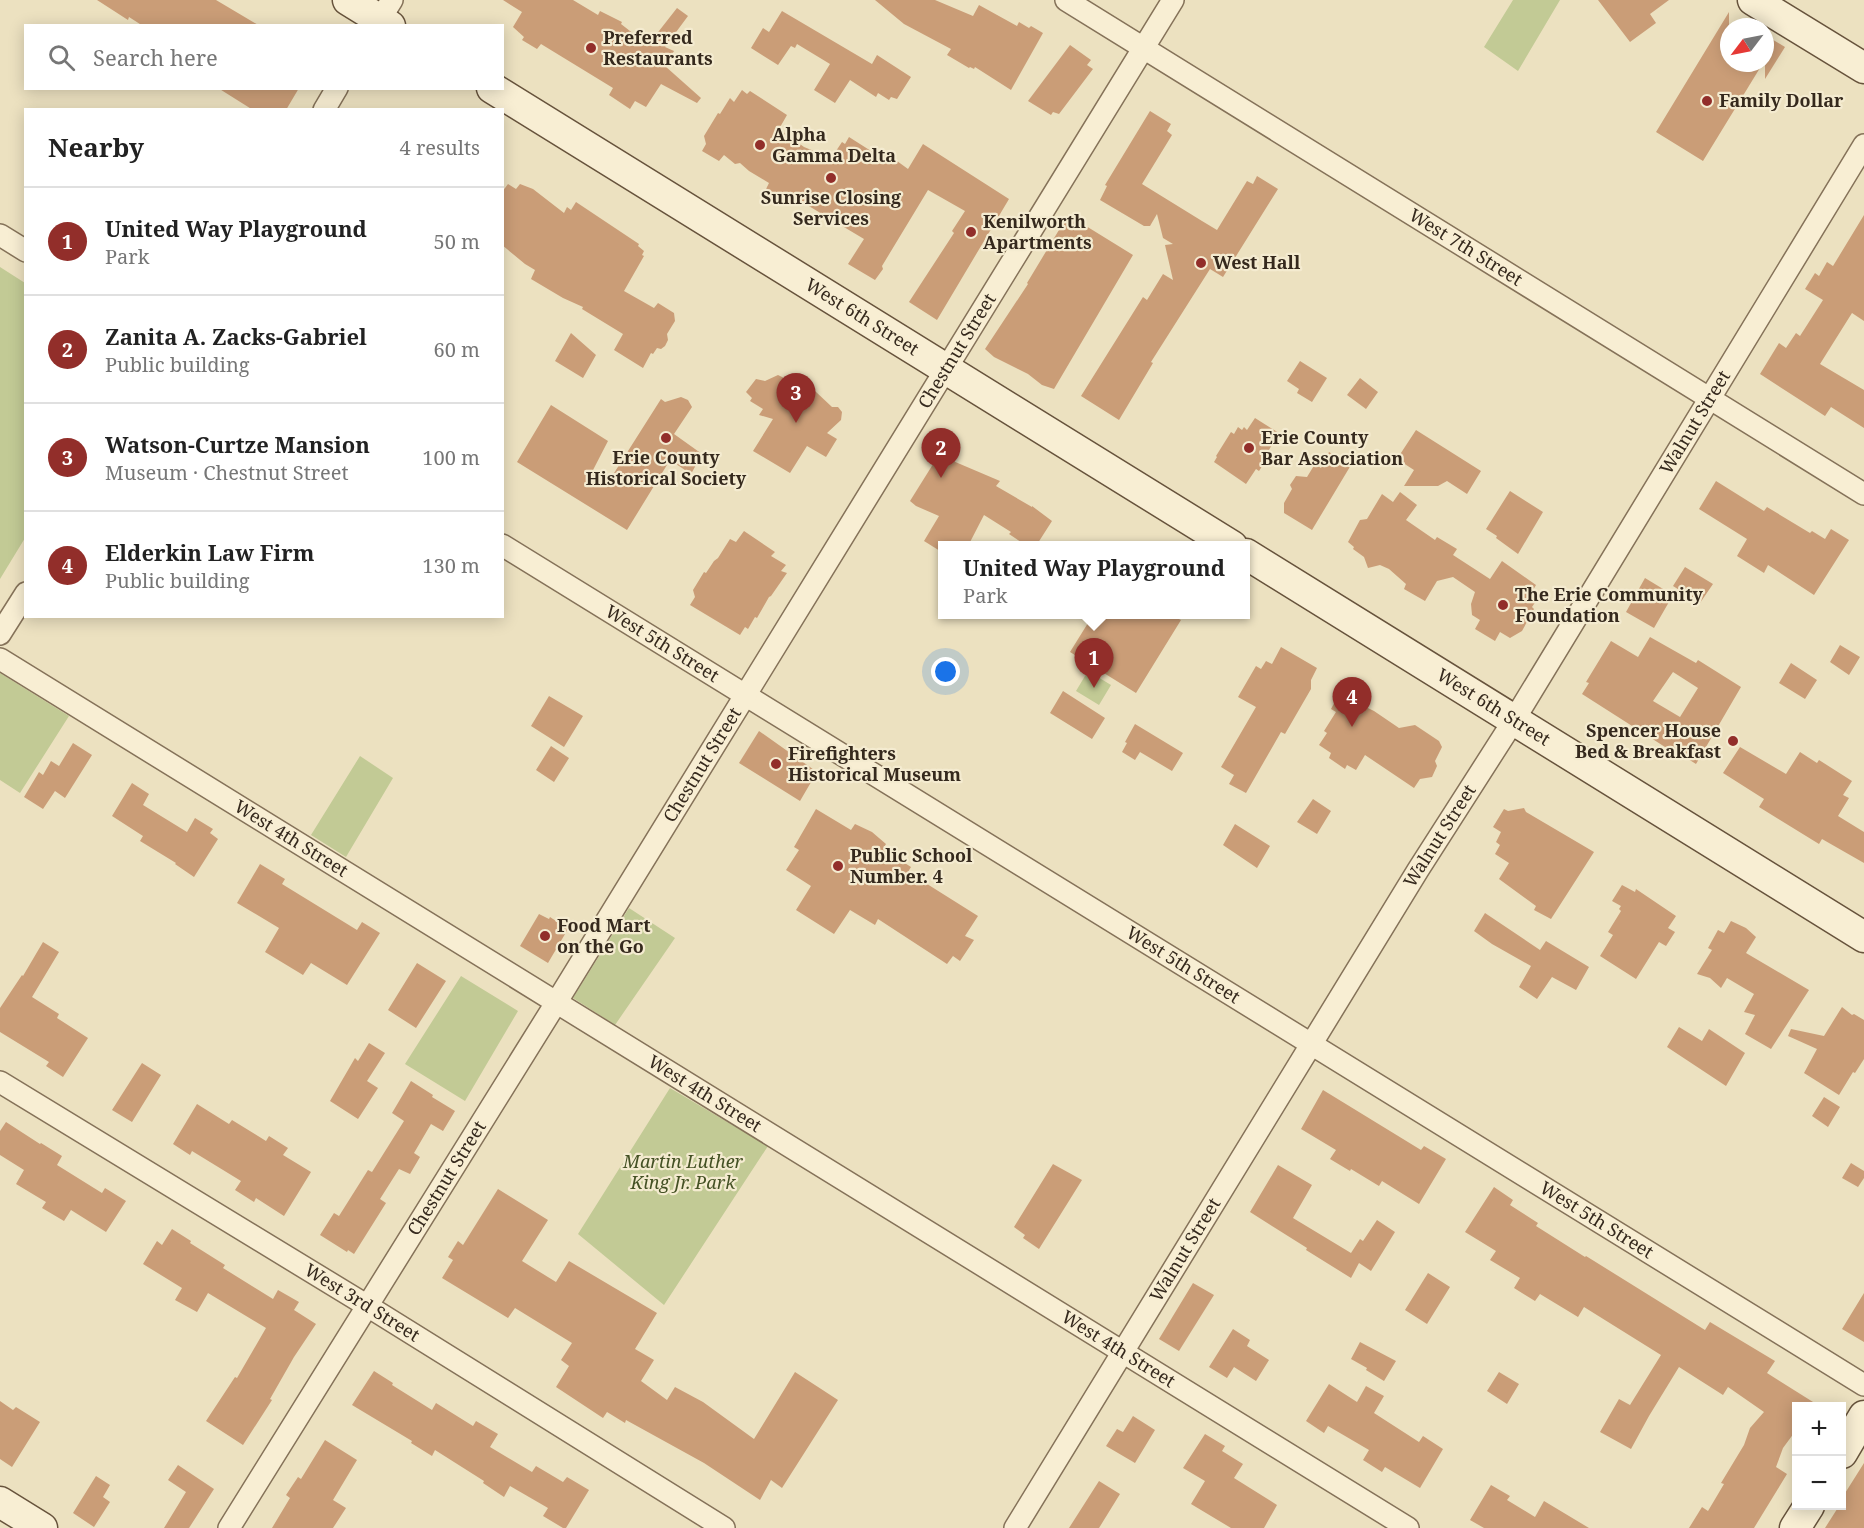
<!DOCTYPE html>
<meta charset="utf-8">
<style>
body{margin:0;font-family:"Noto Serif",serif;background:#f2f2f2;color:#222}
.controls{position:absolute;right:18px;bottom:18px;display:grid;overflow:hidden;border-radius:0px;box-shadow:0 3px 15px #0003}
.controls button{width:54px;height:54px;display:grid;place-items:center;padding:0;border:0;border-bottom:2px solid #e0e0e0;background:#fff;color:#222;font:30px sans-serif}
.compass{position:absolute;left:1720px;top:18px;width:54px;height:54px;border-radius:50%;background:#fff;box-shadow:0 3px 15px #0003;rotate:238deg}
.you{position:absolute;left:946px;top:672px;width:21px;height:21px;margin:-15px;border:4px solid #fff;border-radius:50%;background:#1a73e8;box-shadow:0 0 0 9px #1a73e833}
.badge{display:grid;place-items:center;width:39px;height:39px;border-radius:50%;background:#922e2a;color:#fff;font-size:20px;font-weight:700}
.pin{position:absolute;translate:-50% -50px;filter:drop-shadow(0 2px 3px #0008)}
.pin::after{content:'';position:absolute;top:32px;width:21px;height:18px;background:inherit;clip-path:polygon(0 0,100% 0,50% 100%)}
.popup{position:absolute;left:938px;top:541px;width:312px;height:78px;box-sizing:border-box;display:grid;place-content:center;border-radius:0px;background:#fff;filter:drop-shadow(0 2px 4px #0005);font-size:20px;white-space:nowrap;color:#767676}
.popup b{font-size:22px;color:#222}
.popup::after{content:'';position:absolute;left:50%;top:100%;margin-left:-12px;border:12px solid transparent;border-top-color:#fff}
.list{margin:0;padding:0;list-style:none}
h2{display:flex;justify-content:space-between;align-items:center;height:78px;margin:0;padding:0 24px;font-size:26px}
h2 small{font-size:20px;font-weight:400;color:#767676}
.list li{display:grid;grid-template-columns:39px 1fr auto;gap:18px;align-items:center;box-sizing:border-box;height:108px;padding:0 24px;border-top:2px solid #e0e0e0}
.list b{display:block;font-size:22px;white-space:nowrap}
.list p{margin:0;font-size:20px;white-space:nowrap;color:#767676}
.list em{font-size:20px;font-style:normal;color:#767676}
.icon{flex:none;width:33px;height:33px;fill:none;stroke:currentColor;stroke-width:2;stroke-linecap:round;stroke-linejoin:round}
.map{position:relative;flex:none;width:1864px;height:1528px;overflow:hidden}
.search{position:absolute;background:#fff;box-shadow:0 3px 15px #0003;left:24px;top:24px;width:480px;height:66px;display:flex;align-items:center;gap:15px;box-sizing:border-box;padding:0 21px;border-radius:0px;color:#767676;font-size:22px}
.panel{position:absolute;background:#fff;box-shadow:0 3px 15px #0003;left:24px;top:108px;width:480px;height:510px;border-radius:0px}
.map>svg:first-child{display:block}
.green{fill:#c2ca95}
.building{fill:#ca9d77;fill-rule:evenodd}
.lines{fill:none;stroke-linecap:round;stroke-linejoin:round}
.street-casing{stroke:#857259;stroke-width:24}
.secondary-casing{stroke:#67533c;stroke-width:33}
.street{stroke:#f8eed3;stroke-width:21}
.secondary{stroke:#f8eed3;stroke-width:30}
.poi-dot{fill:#922e2a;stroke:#f4ebd0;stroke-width:2}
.labels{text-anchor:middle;stroke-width:4.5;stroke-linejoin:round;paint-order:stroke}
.poi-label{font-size:18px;font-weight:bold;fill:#35291d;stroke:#f4ebd0;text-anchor:start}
.street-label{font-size:18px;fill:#35291d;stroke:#f4ebd0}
.park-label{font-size:18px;font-style:italic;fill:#445124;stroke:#f4ebd0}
</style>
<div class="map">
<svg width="1864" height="1528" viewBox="0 0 1864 1528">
<rect width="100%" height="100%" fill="#ece1c0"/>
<path class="green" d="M1513,0H1560L1518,71L1484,47Z
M0,267L25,283V538L0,579Z
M1088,671L1111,685L1099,705L1076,691Z
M0,673L69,716L20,793L0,780Z
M360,756L393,778L346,857L311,835Z
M629,908L675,938L615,1025L573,998Z
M461,976L518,1011L465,1101L405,1064Z
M670,1088L768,1146L664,1305L578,1234Z"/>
<path class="building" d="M97,0H216L260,26H143L129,17L128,20Z
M503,0H573L598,15L600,11L622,22L621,24L648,45L677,8L688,16L665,47L674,51L665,66L701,98L697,103L661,84L646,107L635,101L630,109L609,95L613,88L541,44L537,49L522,40L524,37L513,27L522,12Z
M875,0H935L973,16L979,5L1017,26L1019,22L1029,28L1031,26L1043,33L1011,90L975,67L974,69L970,67L969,68L947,55L951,49L904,24Z
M1598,0H1669L1650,14L1656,23L1630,42Z
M782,11L872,64L877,55L911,77L897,99L891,97L889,100L878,93L876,97L850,80L835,103L814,90L830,64L797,44L795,48L791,46L778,65L751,48L763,28L769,32Z
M1729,12V63H1763L1703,161L1656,132Z
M1765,35L1785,47L1765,79Z
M1070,45L1091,60L1087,65L1093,69L1059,114L1053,112L1051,115L1028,101Z
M218,88H299L286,110H253Z
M742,90L747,94L750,91L787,115L779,129L804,147L829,157L831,153L834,154L842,142L845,144L849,137L882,158L886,153L908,169L923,144L1009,199L937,320L909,302L954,233L952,231L965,211L928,190L882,266L883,269L875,280L848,264L864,239L787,193L784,200L766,189L769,183L749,171L740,163L735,164L724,155L719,161L702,151L706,144L704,136L718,113L720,114L730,98L734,102Z
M1150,111L1171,124L1167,131L1172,135L1142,184L1202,221L1217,230L1247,181L1253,184L1257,176L1278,189L1223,277L1210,269L1151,362L1153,363L1119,420L1081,396L1143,297L1147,300L1163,274L1173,280L1165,245L1173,244L1163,238L1157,214L1150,226H1144L1100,200L1107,186L1105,185Z
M508,184L516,189L520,184L533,189L564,213L567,207L571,210L576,202L639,244L638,246L644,251L642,255L644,256L624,291L654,308L658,303L674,313L675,321L667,334L668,340L665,346L661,349L657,348L653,354L651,353L643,368L614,350L623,334L582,309L583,307L563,298L531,279L535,270L525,264L502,245V192Z
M1068,215L1085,228L1086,226L1133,255L1054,389L1042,385L1028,374L994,357L985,349L1028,284L1027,283Z
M1864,215V321L1852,313L1820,364L1864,390V428L1831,407L1825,416L1760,374L1779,343L1786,348L1796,333L1800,336L1823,300L1805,289L1815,273L1819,276L1827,262L1833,266Z
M571,333L596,355L583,378L555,361Z
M1300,361L1327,378L1312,402L1297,393L1299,389L1287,381Z
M778,375L794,383L793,385L815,391L832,407H838L842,412L841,420L827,433L837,439L826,457L807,446L790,473L753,451L773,419L759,415L763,409L750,401L752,398L746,392L756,379L765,381Z
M1360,378L1378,392L1366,409L1347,395Z
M681,397L688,400L692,407L674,434L702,454L691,474L670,460L627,530L517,462L551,405L608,441L592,472L609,481L661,399L665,402Z
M1255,418L1279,433L1266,455L1268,457L1259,471L1256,469L1246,484L1214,462L1217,457L1216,456L1231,432L1234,434L1238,427L1242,430L1244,427L1247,430Z
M1416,430L1481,471L1467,494L1447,481L1438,486H1404L1414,470L1397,459Z
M1329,452L1351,465L1312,530L1284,513V503L1292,489L1290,485L1296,476L1307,477L1315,464L1321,468Z
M943,454L953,461L1000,481L996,486L1032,507V506L1052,521L1036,546H1027L1009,534L1011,532L984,515L968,546H942L940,551L924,541L939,516L916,506L910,501L935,461L938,463Z
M1716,481L1764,511L1767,507L1810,533L1812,531L1825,539L1831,529L1849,540L1814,595L1768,565L1764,573L1737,556L1747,539L1699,509Z
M1510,491L1543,512L1518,554L1496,538L1497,536L1486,529Z
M1400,492L1417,505L1406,520L1435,540L1437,537L1457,549L1453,555L1490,579L1502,561L1536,585L1529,597L1536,601L1532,607L1534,609L1522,631L1510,638L1500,632L1495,641L1475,629L1480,620L1472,615L1471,604L1475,592L1453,577L1437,581L1425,601L1404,589L1406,584L1389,569L1380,565L1368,568L1364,557L1353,549L1354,547L1348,542L1360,520L1367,519L1382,494L1393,502Z
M744,531L775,552L771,556L786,565L781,571L787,573L771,596L769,597L757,618L755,617L748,629L745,627L740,635L690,605L695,597L693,590L704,572L706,573L714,561L718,558L730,539L736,542Z
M1685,567L1713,584L1700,603L1673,586Z
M1645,578L1673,595L1654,628L1626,612Z
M1093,615H1171L1181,620L1136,693L1070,652Z
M1650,637L1696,663L1698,660L1741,687L1696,764L1677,752L1676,754L1582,694L1589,683L1586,682L1611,641L1638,657ZM1673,672L1698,688L1680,717L1653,701Z
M1840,645L1860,657L1849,675L1830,662Z
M1281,647L1317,668L1311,680V689L1285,734L1281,732L1246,793L1229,784L1234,775L1221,767L1256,707L1238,697L1256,666L1261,669L1266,661L1272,664Z
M1791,663L1817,680L1805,699L1779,683Z
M1063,691L1105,718L1092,739L1050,713Z
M1339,694L1374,711L1399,728L1415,725L1439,741L1442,747L1435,761L1437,766L1432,777L1420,779L1414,788L1365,755L1356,770L1347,765L1345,769L1329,758L1331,753L1319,745L1327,733L1324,731L1336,712L1331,709Z
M549,696L583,716L564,747L531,726Z
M1135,724L1183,753L1172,771L1140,752L1135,760L1122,752L1127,743L1125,742Z
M759,731L817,772L800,801L739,763Z
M73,743L92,755L65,798L55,791L43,809L24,797L39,772L43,775L51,761L59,766Z
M551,746L569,758L554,782L536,770Z
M1740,747L1786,774L1800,752L1817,763L1819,760L1852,781L1843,795L1849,798L1838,816L1864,832V863L1822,839L1819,844L1759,807L1764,799L1723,773Z
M132,783L149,794L143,805L187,832L195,818L213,829L210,833L218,839L194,877L175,864L176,863L140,841L143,836L112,816Z
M1313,799L1331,811L1317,834L1297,822Z
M1524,808L1526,812L1594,852L1551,919L1534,910L1536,906L1499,879L1509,863L1495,854L1500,845L1496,842L1501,832L1493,827L1504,809L1508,811Z
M816,809L851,830L855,824L872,832L886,844L883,849L911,867L908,872L978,916L965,936L974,940L960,961L953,956L947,964L878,919L875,925L850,910L834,934L796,910L811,886L786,870L799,850L794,847Z
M1235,824L1270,846L1257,868L1223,845Z
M260,864L285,879L282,884L357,930L362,922L380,933L347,985L311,963L303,975L265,952L279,928L237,903Z
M1622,885L1635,892L1636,889L1676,916L1668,928L1675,932L1666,946L1659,942L1636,979L1600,956L1613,935L1608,932L1621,911L1619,909L1621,906L1612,901Z
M1485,913L1540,950L1546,941L1589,967L1576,990L1552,977L1537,999L1519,987L1531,966L1492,944L1474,931Z
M539,914L549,919L550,917L568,929L548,963L520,946Z
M1731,921L1746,928L1756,937L1746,953L1809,990L1771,1049L1745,1034L1755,1015L1744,1012L1754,994L1727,978L1721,988L1710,978L1697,974L1712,950L1708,948L1718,930L1724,933Z
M43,942L59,952L32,997L59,1014L57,1018L88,1038L63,1077L46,1066L49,1062L0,1032V1008L22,975L23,976Z
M417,963L446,981L416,1028L388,1010Z
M1842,1007L1852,1015L1854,1014L1864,1020V1059L1855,1073L1853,1072L1839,1095L1804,1073L1817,1049L1788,1036L1791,1029L1824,1036Z
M1679,1027L1702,1041L1709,1029L1745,1053L1726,1086L1667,1047Z
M369,1043L385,1053L367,1081L378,1088L358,1119L330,1101L355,1058L358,1061Z
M142,1063L161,1075L132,1122L112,1110Z
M411,1081L433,1095L432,1097L455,1111L443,1131L431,1124L414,1153L420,1157L410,1174L399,1169L380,1199L386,1203L354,1254L348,1250L347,1252L320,1235L334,1213L339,1216L368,1170L372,1172L404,1121L392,1113Z
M1323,1090L1421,1150L1424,1146L1446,1159L1419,1204L1382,1181L1379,1186L1351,1169L1350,1171L1330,1159L1336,1150L1301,1129Z
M1824,1097L1840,1107L1828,1127L1812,1116Z
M197,1104L229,1124L232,1120L266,1141L269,1136L288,1148L283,1155L311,1172L284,1216L256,1198L254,1202L235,1190L241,1181L192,1151L190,1155L173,1144Z
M6,1122L40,1144L41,1143L62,1156L57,1165L102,1193L105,1188L126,1201L106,1232L71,1210L64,1221L42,1208L46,1202L16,1184L24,1170L0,1155V1131Z
M1851,1163L1864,1171V1178L1858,1187L1842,1178Z
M1053,1164L1082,1180L1039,1249L1023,1238L1025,1235L1014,1227Z
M1278,1165L1312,1185L1293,1218L1351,1253L1360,1239L1363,1241L1377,1220L1395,1232L1371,1271L1359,1263L1351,1278L1306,1250L1307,1248L1250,1212Z
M1494,1187L1513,1200L1510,1205L1538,1223L1536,1226L1585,1257L1586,1256L1705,1330L1710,1322L1775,1361L1767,1373L1821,1407H1797V1429L1783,1448L1776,1467L1787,1474L1754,1528H1689L1702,1507L1708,1511L1724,1484L1721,1483L1744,1445L1750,1428L1764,1412L1728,1387L1723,1395L1679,1367L1649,1416L1631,1449L1600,1432L1619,1399L1630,1405L1661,1355L1584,1307L1578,1317L1540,1294L1535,1301L1514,1288L1520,1278L1490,1260L1496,1251L1465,1232Z
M498,1189L548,1220L522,1261L556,1282L569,1261L657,1313L635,1349L654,1360L641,1381L667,1400L675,1387L703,1402L754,1439L795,1372L838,1400L782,1488L771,1480L760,1500L704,1463L626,1420L625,1423L607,1412L603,1418L556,1387L569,1366L561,1360L572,1343L515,1308L508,1318L442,1278L453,1260L448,1257L458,1241L463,1245Z
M172,1229L191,1241L190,1243L225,1265L223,1268L273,1299L278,1290L299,1302L294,1310L316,1324L294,1357L270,1399L272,1400L243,1445L206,1421L235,1377L237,1378L266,1328L208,1293L197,1312L175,1300L182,1288L143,1264L157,1241L162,1245Z
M1428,1273L1450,1287L1427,1324L1405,1310Z
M1193,1283L1214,1295L1179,1351L1159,1339Z
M1864,1293V1342L1842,1329Z
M1233,1329L1250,1340L1247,1346L1269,1360L1256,1381L1234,1367L1227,1378L1209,1367Z
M1360,1342L1396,1361L1384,1381L1366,1370L1367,1368L1351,1359Z
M374,1371L393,1383L392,1385L432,1410L436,1403L473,1426L476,1421L498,1434L490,1447L532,1472L536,1466L563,1482L567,1477L589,1490L566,1528H563L543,1516L548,1508L510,1486L504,1497L483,1483L484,1481L435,1450L432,1456L411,1443L412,1441L352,1405Z
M1499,1372L1519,1384L1507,1404L1487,1391Z
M1329,1384L1357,1402L1366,1386L1384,1396L1374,1413L1419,1442L1423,1436L1443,1449L1420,1488L1385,1467L1382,1472L1363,1460L1369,1450L1328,1426L1324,1433L1306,1421Z
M0,1401L13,1410L16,1407L40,1422L12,1467L0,1459Z
M1133,1416L1155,1430L1135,1463L1106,1446L1117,1429L1123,1432Z
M1205,1434L1225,1446L1222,1451L1243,1464L1234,1478L1277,1505L1264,1528H1231L1191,1504L1205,1481L1183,1468Z
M325,1440L357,1460L333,1500L346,1508L333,1528H272L290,1498L286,1495L298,1477L301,1479Z
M1864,1463V1528H1825L1839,1506H1842L1843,1499L1842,1498Z
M178,1465L214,1489L189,1528H164L186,1492L168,1480Z
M96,1476L110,1485L103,1497L110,1502L94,1527L73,1513Z
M1099,1481L1120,1494L1099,1528H1069Z
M1491,1485L1510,1496L1507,1500L1535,1517L1544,1501L1589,1528H1484L1470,1520Z"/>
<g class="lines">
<g class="street-casing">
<g id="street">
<path id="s1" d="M1066,0L1864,494"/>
<path d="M376,26L392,0"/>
<path d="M324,110L337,88"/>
<path d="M0,235L26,251"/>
<path id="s2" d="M502,545L1864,1385"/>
<path d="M0,634L26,593"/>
<path id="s3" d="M0,659L1408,1528"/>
<path id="s4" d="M0,1082L366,1305L724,1528"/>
<path id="s5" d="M229,1528L556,1003L1173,0"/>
<path id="s6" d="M1015,1528L1418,870L1514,720L1864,145"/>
</g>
</g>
<g class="secondary-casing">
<g id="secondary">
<path d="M348,0L390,26"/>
<path d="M1753,0L1864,68"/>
<path id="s7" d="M492,88L1232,546"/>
<path id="s8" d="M1246,554L1864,937"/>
<path d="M1842,1453L1864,1416"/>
<path d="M0,1502L42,1528"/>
<path d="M1795,1528L1809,1506"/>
</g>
</g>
<use href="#street" class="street"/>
<use href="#secondary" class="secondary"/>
</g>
<g class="poi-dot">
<circle cx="591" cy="48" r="6"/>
<circle cx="1707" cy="101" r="6"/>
<circle cx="760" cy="145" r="6"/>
<circle cx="831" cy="178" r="6"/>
<circle cx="971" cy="232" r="6"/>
<circle cx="1201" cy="263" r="6"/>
<circle cx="666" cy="438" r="6"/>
<circle cx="1249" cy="448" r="6"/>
<circle cx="1503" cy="605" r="6"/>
<circle cx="1733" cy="741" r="6"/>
<circle cx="776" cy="764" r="6"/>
<circle cx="838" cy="866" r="6"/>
<circle cx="545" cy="936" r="6"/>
</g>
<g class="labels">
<g class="poi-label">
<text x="603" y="44">Preferred<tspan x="603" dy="21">Restaurants</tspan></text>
<text x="1719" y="107">Family Dollar</text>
<text x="772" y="141">Alpha<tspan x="772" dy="21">Gamma Delta</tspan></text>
<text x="831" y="204" text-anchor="middle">Sunrise Closing<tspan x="831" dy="21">Services</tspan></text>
<text x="983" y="228">Kenilworth<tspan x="983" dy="21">Apartments</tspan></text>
<text x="1213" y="269">West Hall</text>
<text x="1261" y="444">Erie County<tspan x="1261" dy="21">Bar Association</tspan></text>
<text x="666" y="464" text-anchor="middle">Erie County<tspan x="666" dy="21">Historical Society</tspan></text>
<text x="1515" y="601">The Erie Community<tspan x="1515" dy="21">Foundation</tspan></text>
<text x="1721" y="737" text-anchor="end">Spencer House<tspan x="1721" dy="21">Bed &amp; Breakfast</tspan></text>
<text x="788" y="760">Firefighters<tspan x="788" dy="21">Historical Museum</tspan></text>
<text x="850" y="862">Public School<tspan x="850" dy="21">Number. 4</tspan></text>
<text x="557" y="932">Food Mart<tspan x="557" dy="21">on the Go</tspan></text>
</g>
<g class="street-label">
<text dy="6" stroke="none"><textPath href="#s1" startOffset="470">West 7th Street</textPath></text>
<text dy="6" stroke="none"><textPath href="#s7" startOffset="435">West 6th Street</textPath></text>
<text dy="6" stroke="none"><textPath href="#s5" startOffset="1384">Chestnut Street</textPath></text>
<text dy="6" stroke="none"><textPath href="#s6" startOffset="1298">Walnut Street</textPath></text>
<text dy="6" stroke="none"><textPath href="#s2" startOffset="188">West 5th Street</textPath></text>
<text dy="6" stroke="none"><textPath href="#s8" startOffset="291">West 6th Street</textPath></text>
<text dy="6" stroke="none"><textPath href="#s5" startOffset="898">Chestnut Street</textPath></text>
<text dy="6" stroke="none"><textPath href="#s6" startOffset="812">Walnut Street</textPath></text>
<text dy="6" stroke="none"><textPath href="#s3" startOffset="342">West 4th Street</textPath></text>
<text dy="6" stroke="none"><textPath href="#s2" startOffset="800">West 5th Street</textPath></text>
<text dy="6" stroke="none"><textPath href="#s3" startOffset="828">West 4th Street</textPath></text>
<text dy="6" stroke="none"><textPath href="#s5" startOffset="412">Chestnut Street</textPath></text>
<text dy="6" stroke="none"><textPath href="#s2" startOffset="1286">West 5th Street</textPath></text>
<text dy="6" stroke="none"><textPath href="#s6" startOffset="326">Walnut Street</textPath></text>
<text dy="6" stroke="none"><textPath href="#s4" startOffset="424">West 3rd Street</textPath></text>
<text dy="6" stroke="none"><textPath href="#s3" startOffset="1314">West 4th Street</textPath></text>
</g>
<g class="park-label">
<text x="683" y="1168">Martin Luther<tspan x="683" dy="21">King Jr. Park</tspan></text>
</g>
</g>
</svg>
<div class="controls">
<button>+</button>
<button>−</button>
</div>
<svg class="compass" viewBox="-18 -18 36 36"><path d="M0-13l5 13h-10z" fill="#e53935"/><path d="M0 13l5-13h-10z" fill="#767676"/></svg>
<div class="you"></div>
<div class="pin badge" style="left:1094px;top:688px">1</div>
<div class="popup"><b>United Way Playground</b>Park</div>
<div class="pin badge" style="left:941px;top:478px">2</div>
<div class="pin badge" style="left:796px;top:423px">3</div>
<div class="pin badge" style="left:1352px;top:727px">4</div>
<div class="search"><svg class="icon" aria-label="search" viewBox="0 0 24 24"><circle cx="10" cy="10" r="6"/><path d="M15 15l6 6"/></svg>Search here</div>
<section class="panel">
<h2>Nearby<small>4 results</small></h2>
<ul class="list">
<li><span class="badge">1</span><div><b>United Way Playground</b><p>Park</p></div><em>50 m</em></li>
<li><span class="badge">2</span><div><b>Zanita A. Zacks-Gabriel</b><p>Public building</p></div><em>60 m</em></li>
<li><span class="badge">3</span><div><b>Watson-Curtze Mansion</b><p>Museum · Chestnut Street</p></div><em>100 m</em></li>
<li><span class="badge">4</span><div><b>Elderkin Law Firm</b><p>Public building</p></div><em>130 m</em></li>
</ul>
</section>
</div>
